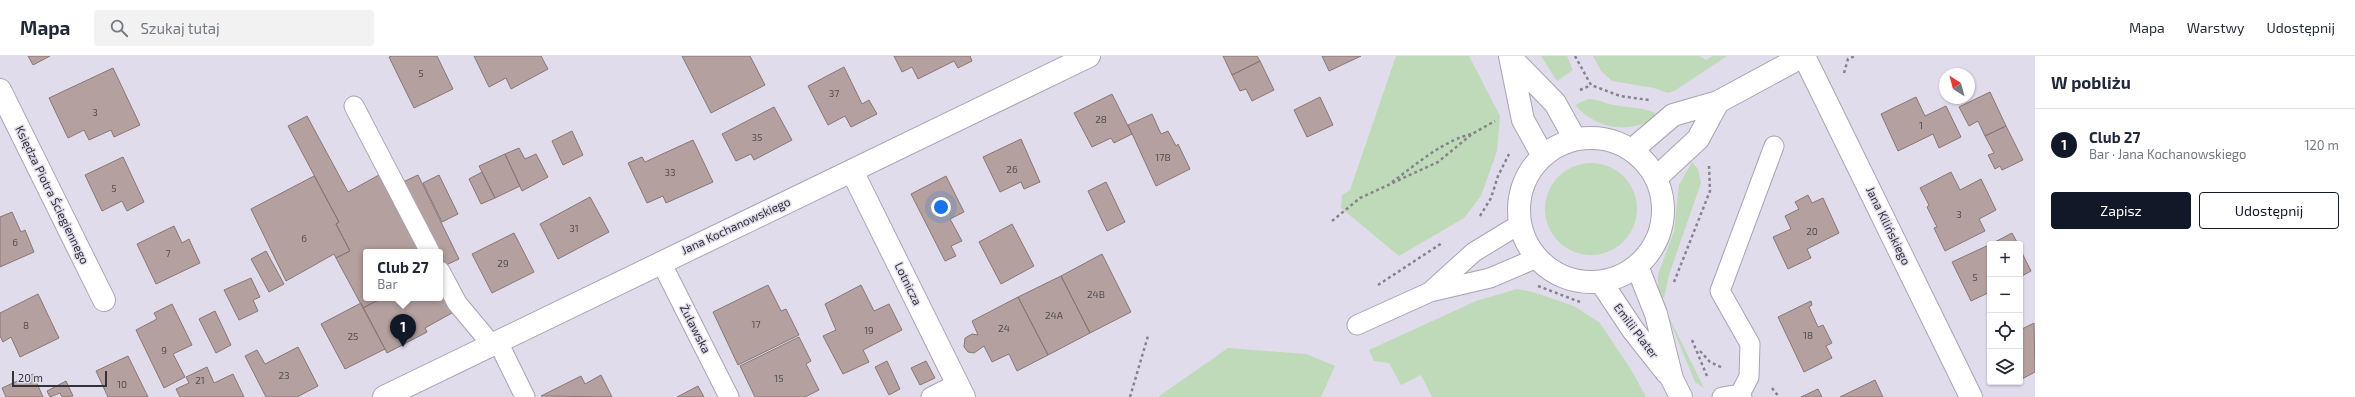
<!DOCTYPE html>
<html lang="pl">
<meta charset="utf-8">
<style>
body{margin:0;font-family:"Exo 2",sans-serif;background:#f2f2f3;color:#1f2937}
.controls{position:absolute;right:12px;bottom:12px;display:grid;overflow:hidden;border-radius:4px;box-shadow:0 1px 3px #0004}
.controls button{width:36px;height:36px;display:grid;place-items:center;padding:0;border:0;border-bottom:1px solid #e0e1e3;background:#fff;color:#1f2937;font:20px sans-serif}
.compass{position:absolute;left:1939px;top:12px;width:36px;height:36px;border-radius:50%;background:#fff;box-shadow:0 1px 3px #0004;rotate:324deg}
.scale{position:absolute;left:12px;bottom:10px;width:95px;box-sizing:border-box;padding-left:4px;border:2px solid #343238;border-top:0;font-size:11px;line-height:14px;white-space:nowrap;color:#343238;-webkit-text-stroke:3px #e1dcec;paint-order:stroke}
.you{position:absolute;left:941px;top:151px;width:14px;height:14px;margin:-10px;border:3px solid #fff;border-radius:50%;background:#1a73e8;box-shadow:0 0 0 6px #1a73e833}
.badge{display:grid;place-items:center;width:26px;height:26px;border-radius:50%;background:#111827;color:#fff;font-size:13px;font-weight:700}
.pin{position:absolute;translate:-50% -33px;filter:drop-shadow(0 1px 2px #0008)}
.pin::after{content:'';position:absolute;top:21px;width:14px;height:12px;background:inherit;clip-path:polygon(0 0,100% 0,50% 100%)}
.popup{position:absolute;left:363px;top:193px;width:80px;height:52px;box-sizing:border-box;display:grid;place-content:center;border-radius:4px;background:#fff;filter:drop-shadow(0 1px 3px #0005);font-size:13px;white-space:nowrap;color:#747a83}
.popup b{font-size:15px;color:#1f2937}
.popup::after{content:'';position:absolute;left:50%;top:100%;margin-left:-8px;border:8px solid transparent;border-top-color:#fff}
.list{margin:0;padding:0;list-style:none}
h2{display:flex;justify-content:space-between;align-items:center;height:52px;margin:0;padding:0 16px;font-size:17px}
h2 small{font-size:13px;font-weight:400;color:#747a83}
.list li{display:grid;grid-template-columns:26px 1fr auto;gap:12px;align-items:center;box-sizing:border-box;height:72px;padding:0 16px;border-top:1px solid #e0e1e3}
.list b{display:block;font-size:15px;white-space:nowrap}
.list p{margin:0;font-size:13px;white-space:nowrap;color:#747a83}
.list em{font-size:13px;font-style:normal;color:#747a83}
.actions{display:flex;gap:8px;padding:12px 16px}
.actions a{flex:1;padding:9px 0;border:1px solid #111827;border-radius:4px;text-align:center;font-size:14px;color:#111827}
.actions .main{background:#111827;color:#fff}
.icon{flex:none;width:22px;height:22px;fill:none;stroke:currentColor;stroke-width:2;stroke-linecap:round;stroke-linejoin:round}
.map{position:relative;flex:none;width:2035px;height:341px;overflow:hidden}
header{display:flex;align-items:center;gap:24px;box-sizing:border-box;height:56px;padding:0 20px;background:#fff;border-bottom:1px solid #e0e1e3}
header strong{font-size:19px}
nav{display:flex;gap:22px;margin-inline-start:auto;font-size:14px}
.search{width:280px;height:36px;background:#f2f2f3;display:flex;align-items:center;gap:10px;box-sizing:border-box;padding:0 14px;border-radius:4px;color:#747a83;font-size:15px}
main{display:flex}
aside{flex:1;background:#fff}
.map>svg:first-child{display:block}
.green{fill:#bedab8}
.building{fill:#b4a19f;stroke:#897775}
.lines{fill:none;stroke-linecap:round;stroke-linejoin:round}
.service-casing{stroke:#a9a3b3;stroke-width:21}
.minor-casing{stroke:#a9a3b3;stroke-width:24}
.tertiary-casing{stroke:#a9a3b3;stroke-width:24}
.path{stroke:#87838e;stroke-width:2.5;stroke-dasharray:3 3;stroke-linecap:butt}
.service{stroke:#fff;stroke-width:19}
.minor{stroke:#fff;stroke-width:22}
.tertiary{stroke:#fff;stroke-width:22}
.labels{text-anchor:middle;stroke-width:3;stroke-linejoin:round;paint-order:stroke}
.number-label{font-size:10px;fill:#544e52}
.street-label{font-size:12px;fill:#343238;stroke:#e1dcec}
</style>
<header>
<strong>Mapa</strong>
<div class="search"><svg class="icon" aria-label="search" viewBox="0 0 24 24"><circle cx="10" cy="10" r="6"/><path d="M15 15l6 6"/></svg>Szukaj tutaj</div>
<nav><a>Mapa</a><a>Warstwy</a><a>Udostępnij</a></nav>
</header>
<main>
<div class="map">
<svg width="2035" height="341" viewBox="0 0 2035 341">
<rect width="100%" height="100%" fill="#e1dcec"/>
<path class="green" d="M1396,0H1469L1500,60L1497,95L1481,140L1464,162L1399,200L1341,152L1342,139L1350,134Z
M1541,0H1567L1573,14L1557,25Z
M1593,0H1699L1706,4L1713,0H1727L1674,35L1668,37L1654,32L1612,25L1601,15Z
M1588,43C1600,43 1605,48 1615,49C1629,52 1642,51 1655,57L1658,62C1627,77 1599,75 1575,49Z
M1692,106L1698,113L1701,127L1669,219L1664,242H1661L1658,235V219L1674,175L1679,129Z
M1545 153a46 46 0 1 1 92 0a46 46 0 1 1-92 0Z
M1517,233L1533,236L1574,250L1600,267L1632,315L1646,341H1432L1421,319L1401,329L1389,307L1374,305L1369,294L1476,245Z
M1669,263H1670L1704,332L1695,326Z
M1228,292L1306,298L1335,310L1321,341H1158Z"/>
<path class="building" d="M28,0H50L33,9Z
M392,0H437L453,33L414,52L389,1Z
M474,0H541L548,13L511,33L506,22L489,31Z
M682,0H750L765,29L711,57Z
M894,0H970L972,5L958,12L954,5L918,23L912,11L902,16Z
M1223,0H1257L1260,5L1232,19Z
M1322,0H1361L1329,15Z
M1260,5L1274,34L1252,45L1246,33L1240,35L1232,19Z
M844,11L862,48L869,44L877,58L851,71L845,60L828,69L808,30Z
M113,12L140,69L114,81L111,74L89,84L84,74L68,82L49,42Z
M1990,36L2006,70L1985,80L1978,65L1969,70L1959,51Z
M1112,38L1132,78L1114,87L1111,82L1092,91L1074,57Z
M1320,41L1333,69L1307,81L1294,54Z
M1916,41L1925,60L1946,50L1961,81L1939,92L1933,78L1898,95L1881,58Z
M774,51L792,84L754,104L751,98L736,105L722,78Z
M1152,58L1161,78L1168,75L1176,90L1178,88L1190,113L1156,130L1128,69Z
M307,60L348,136L379,119L419,196H366V242H382L363,252L336,202L350,195L336,168L339,166L288,70Z
M2006,70L2023,104L2002,114L2000,110L1995,113L1988,99L1994,97L1985,80Z
M572,75L583,99L563,109L552,85Z
M1021,83L1040,126L1024,133L1021,126L1000,136L983,101Z
M693,84L713,126L666,147L663,140L647,147L628,107L642,101L645,106Z
M519,92L525,103L536,98L548,121L522,135L505,98Z
M505,98L520,130L495,142L479,110Z
M123,101L144,146L127,155L122,145L102,155L85,119Z
M482,116L495,142L481,148L469,123Z
M1951,116L1960,134L1981,123L1996,154L1979,163L1985,175L1945,195L1934,172L1937,171L1927,151L1929,149L1920,132Z
M418,119L459,203L444,210L440,203V196H437L403,126Z
M439,119L458,158L442,166L423,127Z
M314,120L339,166L336,168L350,195L336,202L334,198L286,225L251,153Z
M946,120L964,156L950,163L962,185L951,190L956,200L945,205L911,138Z
M1106,126L1125,166L1107,175L1088,135Z
M1808,139L1812,147L1823,142L1839,177L1807,193L1811,202L1788,213L1773,181L1791,173L1785,160L1799,153L1795,146Z
M590,141L609,176L558,203L540,168Z
M12,156L21,176L25,174L34,196L0,211V161Z
M1012,168L1034,210L1001,228L979,186Z
M174,170L182,187L189,183L200,207L156,228L137,188Z
M514,177L534,216L492,237L472,198Z
M2012,177L2018,188H1990V236L1971,245L1952,206L1991,188Z
M2020,193L2031,215L2020,221Z
M266,195L284,228L269,236L251,203Z
M1102,198L1131,256L1090,277L1061,220Z
M1061,220L1090,277L1048,299L1018,241Z
M251,222L260,241L253,244L258,255L239,264L224,234Z
M768,229L781,255L786,253L799,279L738,309L713,256Z
M861,229L874,255L889,248L902,274L863,294L869,306L843,318L823,280L836,274L825,248Z
M440,235L452,257L425,272L427,276L387,297L363,252L382,242H440Z
M38,238L59,282L20,301L11,281L3,286L0,280V257Z
M1018,241L1048,299L1017,315L1009,298L992,306L984,290L974,297L968,296L964,291L965,282L972,278L978,279L972,265Z
M1811,245L1812,249L1809,251L1818,271L1823,269L1832,287L1826,290L1832,302L1804,316L1778,261Z
M361,247L385,293L345,313L321,268Z
M172,248L192,289L173,298L185,321L164,332L136,274L157,263L154,257Z
M215,255L231,289L216,297L199,263Z
M2034,267L2035,316L2020,324V274Z
M799,281L811,305L806,308L819,334L805,341H755L740,310Z
M298,291L318,330L297,341H266L245,300L257,294L265,308Z
M128,300L148,341H108L96,315Z
M887,305L900,333L889,339L875,311Z
M926,305L935,322L920,329L911,312Z
M207,311L214,327L233,318L244,341H180L176,333L189,327L186,321Z
M33,318L43,341H6L2,332Z
M601,319L612,341L541,340L581,320L585,328Z
M1875,324L1883,341H1840Z
M66,325L73,340L62,341L60,337L50,341L47,335Z
M698,330L704,341H677Z
M1818,333L1822,341H1801Z"/>
<g class="lines">
<g class="service-casing">
<path id="service" d="M354,50L430,196
M661,206L729,341
M440,215L457,247L492,289
M1432,234L1474,196L1520,168
M1357,269L1430,236L1490,222L1537,202
M498,286L525,341
M1740,338L1749,321L1750,288L1720,235L1774,90
M931,341L957,328
M1722,341L1740,338L1742,341"/>
</g>
<g class="minor-casing">
<path id="minor" d="M1804,0L1971,341
M0,34L104,244
M1632,94L1673,59L1718,46L1803,0
M852,115L964,341
M1656,122L1698,83L1718,46
M384,341L1089,0"/>
</g>
<g class="tertiary-casing">
<path id="tertiary" d="M1510,0L1523,64L1543,100
M1511,2L1555,47L1575,83
M1519 154a72 72 0 1 1 144 0a72 72 0 1 1-144 0Z
M1637,210L1656,258L1672,323L1681,341
M1601,226L1633,274L1667,317"/>
</g>
<path class="path" d="M1575,0L1591,29L1620,40L1649,44
M1844,17L1848,3L1855,0
M1580,34L1591,29
M1392,126C1417,108 1441,86 1471,78
M1480,160L1491,142L1498,120L1509,98
M1332,165L1360,142L1438,106L1472,78L1495,65
M1674,226L1710,135L1709,110
M1378,229L1442,187
M1538,230L1580,246
M1692,284L1707,320
M1700,295L1710,306L1723,312
M1772,332L1779,341
M1130,341L1148,280"/>
<use href="#service" class="service"/>
<use href="#minor" class="minor"/>
<use href="#tertiary" class="tertiary"/>
</g>
<g class="labels">
<g class="number-label">
<text x="421" y="21">5</text>
<text x="834" y="41">37</text>
<text x="95" y="60">3</text>
<text x="1101" y="67">28</text>
<text x="1921" y="73">1</text>
<text x="757" y="85">35</text>
<text x="1163" y="105">17B</text>
<text x="1012" y="117">26</text>
<text x="670" y="120">33</text>
<text x="114" y="136">5</text>
<text x="1959" y="162">3</text>
<text x="574" y="176">31</text>
<text x="1812" y="179">20</text>
<text x="304" y="186">6</text>
<text x="15" y="190">6</text>
<text x="168" y="201">7</text>
<text x="503" y="211">29</text>
<text x="1975" y="225">5</text>
<text x="1096" y="242">24B</text>
<text x="1054" y="263">24A</text>
<text x="756" y="272">17</text>
<text x="26" y="273">8</text>
<text x="1004" y="276">24</text>
<text x="869" y="278">19</text>
<text x="1808" y="283">18</text>
<text x="353" y="284">25</text>
<text x="164" y="298">9</text>
<text x="284" y="323">23</text>
<text x="779" y="326">15</text>
<text x="200" y="328">21</text>
<text x="122" y="332">10</text>
</g>
<g class="street-label">
<text transform="translate(52 139) rotate(64)" y="4">Księdza Piotra Ściegiennego</text>
<text transform="translate(736 170) rotate(-25)" y="4">Jana Kochanowskiego</text>
<text transform="translate(1888 170) rotate(64)" y="4">Jana Kilińskiego</text>
<text transform="translate(908 228) rotate(64)" y="4">Lotnicza</text>
<text transform="translate(695 273) rotate(63)" y="4">Żuławska</text>
<text transform="translate(1636 275) rotate(53)" y="4">Emilii Plater</text>
</g>
</g>
</svg>
<div class="controls">
<button>+</button>
<button>−</button>
<button><svg class="icon" aria-label="locate" viewBox="0 0 24 24"><circle cx="12" cy="12" r="6"/><path d="M12 2v4M12 18v4M2 12h4M18 12h4"/></svg></button>
<button><svg class="icon" aria-label="layers" viewBox="0 0 24 24"><path d="M12 4l9 5-9 5-9-5zM3 14l9 5 9-5"/></svg></button>
</div>
<svg class="compass" viewBox="-18 -18 36 36"><path d="M0-13l5 13h-10z" fill="#e53935"/><path d="M0 13l5-13h-10z" fill="#747a83"/></svg>
<div class="scale">20 m</div>
<div class="you"></div>
<div class="pin badge" style="left:403px;top:291px">1</div>
<div class="popup"><b>Club 27</b>Bar</div>
</div>
<aside>
<h2>W pobliżu<small></small></h2>
<ul class="list">
<li><span class="badge">1</span><div><b>Club 27</b><p>Bar · Jana Kochanowskiego</p></div><em>120 m</em></li>
</ul>
<div class="actions"><a class="main">Zapisz</a><a>Udostępnij</a></div>
</aside>
</main>
